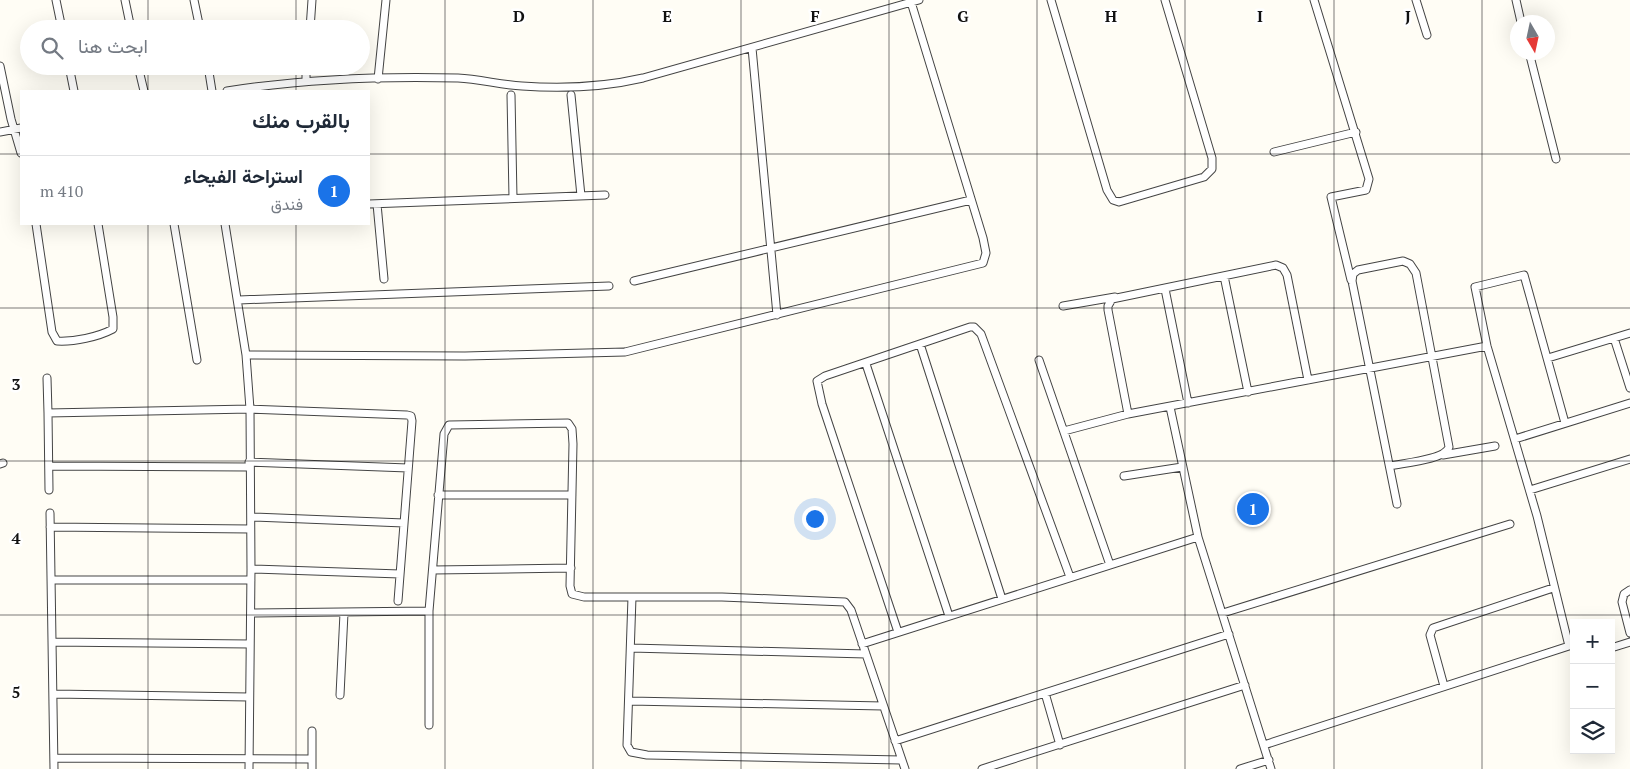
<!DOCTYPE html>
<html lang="ar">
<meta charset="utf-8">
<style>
body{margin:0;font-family:"PT Serif",Vazirmatn,serif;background:#f2f2f3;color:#1f2937;direction:rtl}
.controls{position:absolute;right:15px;bottom:15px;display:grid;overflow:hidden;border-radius:0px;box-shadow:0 5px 20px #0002}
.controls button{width:45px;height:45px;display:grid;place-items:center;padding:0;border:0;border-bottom:1px solid #e0e1e3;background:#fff;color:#1f2937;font:25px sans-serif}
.compass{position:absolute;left:1510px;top:15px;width:45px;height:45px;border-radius:50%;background:#fff;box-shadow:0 5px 20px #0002;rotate:171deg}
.you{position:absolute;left:814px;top:518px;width:18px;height:18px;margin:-12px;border:4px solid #fff;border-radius:50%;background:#1a73e8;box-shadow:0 0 0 8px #1a73e833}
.badge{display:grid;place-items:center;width:32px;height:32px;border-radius:50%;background:#1a73e8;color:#fff;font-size:16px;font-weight:700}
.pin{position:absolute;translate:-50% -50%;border:2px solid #fff;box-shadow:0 1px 5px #0006}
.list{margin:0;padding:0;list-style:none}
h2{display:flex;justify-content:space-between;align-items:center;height:65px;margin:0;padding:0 20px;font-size:21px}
h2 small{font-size:16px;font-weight:400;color:#747a83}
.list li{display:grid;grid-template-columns:32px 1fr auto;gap:15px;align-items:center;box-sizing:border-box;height:70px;padding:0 20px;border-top:1px solid #e0e1e3}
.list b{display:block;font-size:19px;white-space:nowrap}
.list p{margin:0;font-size:16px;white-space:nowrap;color:#747a83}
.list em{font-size:16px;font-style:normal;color:#747a83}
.icon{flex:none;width:28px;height:28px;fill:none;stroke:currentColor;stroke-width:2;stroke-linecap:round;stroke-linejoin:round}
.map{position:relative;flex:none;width:1630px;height:769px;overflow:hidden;direction:ltr}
.search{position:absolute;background:#fff;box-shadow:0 5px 20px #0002;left:20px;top:20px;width:350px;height:55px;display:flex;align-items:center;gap:12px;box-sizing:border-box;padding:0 18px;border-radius:28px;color:#747a83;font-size:19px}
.panel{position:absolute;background:#fff;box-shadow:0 5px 20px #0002;left:20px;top:90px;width:350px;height:135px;border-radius:0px;direction:rtl}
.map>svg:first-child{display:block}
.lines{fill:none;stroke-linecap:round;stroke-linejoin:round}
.minor-casing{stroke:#444;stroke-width:9}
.minor{stroke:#fff;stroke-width:7}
.grid{fill:none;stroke:#111;stroke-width:1;stroke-opacity:0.55}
.grid-label{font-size:16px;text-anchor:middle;font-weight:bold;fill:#111;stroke:#fff;stroke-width:5;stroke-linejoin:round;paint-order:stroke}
</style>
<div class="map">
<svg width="1630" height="769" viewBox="0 0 1630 769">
<rect width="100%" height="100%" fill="#fffdf5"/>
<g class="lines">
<g class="minor-casing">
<path id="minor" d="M56,0L62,29
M125,0L131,29
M194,0L200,29
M1051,0L1107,190L1113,200L1119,202L1204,177L1212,169V158L1165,0
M1314,0L1369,179L1366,190L1331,197L1351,280
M1416,0L1427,35
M1516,0L1521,22
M310,29L312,0
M752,48L777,315
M1529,52L1556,159
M0,66L11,119L21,153
M69,66L74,91
M138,66L144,91
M208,66L212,91
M378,79L386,0
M306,81V66
M227,91C303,79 381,76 458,78C480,79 501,85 522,86C563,89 604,87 643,78L919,0
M511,95L513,198
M571,95L581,196
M0,132L21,128
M1274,152L1356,132
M369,204L605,195
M377,204L384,279
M36,224L52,332L57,341C74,342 98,337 113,329V317L98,224
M174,224L197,360
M225,224L246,355L250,409L251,569L249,769
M1224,276L1248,392
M634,281L971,200
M1165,289L1188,403
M239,300L609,286
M1063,306L1115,297
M1614,338L1630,388
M920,344L1002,599
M246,355L465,356L625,352L983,263L986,253L983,238L911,2
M1548,358L1630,333
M1039,360L1110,565
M866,364L949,616
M47,378L48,413
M1170,407L1198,537
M1128,414L1108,310V306L1112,299L1276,265L1283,268L1287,275L1308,380
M1064,431L1128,414L1487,346
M1515,439L1630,403
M1443,455L1495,446
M249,462L408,468
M0,464L3,463
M49,466L249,467
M1390,466C1403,463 1445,460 1449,447L1416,273L1410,264L1403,261L1358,270L1353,274L1352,281L1397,504
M1124,476L1182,467
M49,490L48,413L250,409L407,415L411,416L412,421L398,601
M1530,490L1630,459
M438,495H572
M50,513L54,769
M251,517L404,523
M50,527L250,529
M251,569L400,574
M433,570L571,568
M51,580H251
M1630,590L1624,594L1622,602L1630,633
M632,597L627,745L631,752L647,755L901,760
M251,613L429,611L444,434L449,425L568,423L572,429L573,444L570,586L572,594L584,597H722L845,602L851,610L905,769
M1223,613L1510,524
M898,632L822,404L817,381L825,376L970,327H974L981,334L1070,577
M52,642L250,644
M862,644L1198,537L1271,769
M631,648L866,654
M1611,648L1630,642
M1444,686L1430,635L1433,628L1553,588
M1045,693L1060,745
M53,694L249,697
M340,695L344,613
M630,701L883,706
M429,725V611
M895,741L1229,634
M1264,745L1569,646L1537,516L1487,346L1475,287L1524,275L1565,423
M54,758L311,759
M312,769V731
M982,769L1245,685
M1240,769L1269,760"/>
</g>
<use href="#minor" class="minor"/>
</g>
<path class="grid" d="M148,0V29M296,0V29M445,0V769M593,0V769M741,0V769M889,0V769M1037,0V769M1185,0V769M1334,0V769M1482,0V769M148,66V91M296,66V91M0,154H21M369,154H1630M148,224V769M296,224V769M0,308H1630M0,461H1630M0,615H1630"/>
<g class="grid-label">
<text x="519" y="22">D</text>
<text x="667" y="22">E</text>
<text x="815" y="22">F</text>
<text x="963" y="22">G</text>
<text x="1111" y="22">H</text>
<text x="1260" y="22">I</text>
<text x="1408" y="22">J</text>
<text x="16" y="390">3</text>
<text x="16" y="544">4</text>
<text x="16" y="698">5</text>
</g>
</svg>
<div class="controls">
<button>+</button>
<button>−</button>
<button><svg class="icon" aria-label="layers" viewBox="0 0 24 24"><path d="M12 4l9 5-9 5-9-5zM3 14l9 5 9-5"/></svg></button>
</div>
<svg class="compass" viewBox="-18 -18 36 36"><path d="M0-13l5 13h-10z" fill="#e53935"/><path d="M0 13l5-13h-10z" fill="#747a83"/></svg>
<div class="you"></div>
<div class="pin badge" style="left:1253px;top:509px">1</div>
<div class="search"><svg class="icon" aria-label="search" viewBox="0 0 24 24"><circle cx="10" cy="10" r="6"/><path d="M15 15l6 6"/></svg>ابحث هنا</div>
<section class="panel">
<h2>بالقرب منك<small></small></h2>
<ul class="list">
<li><span class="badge">1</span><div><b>استراحة الفيحاء</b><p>فندق</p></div><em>410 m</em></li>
</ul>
</section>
</div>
